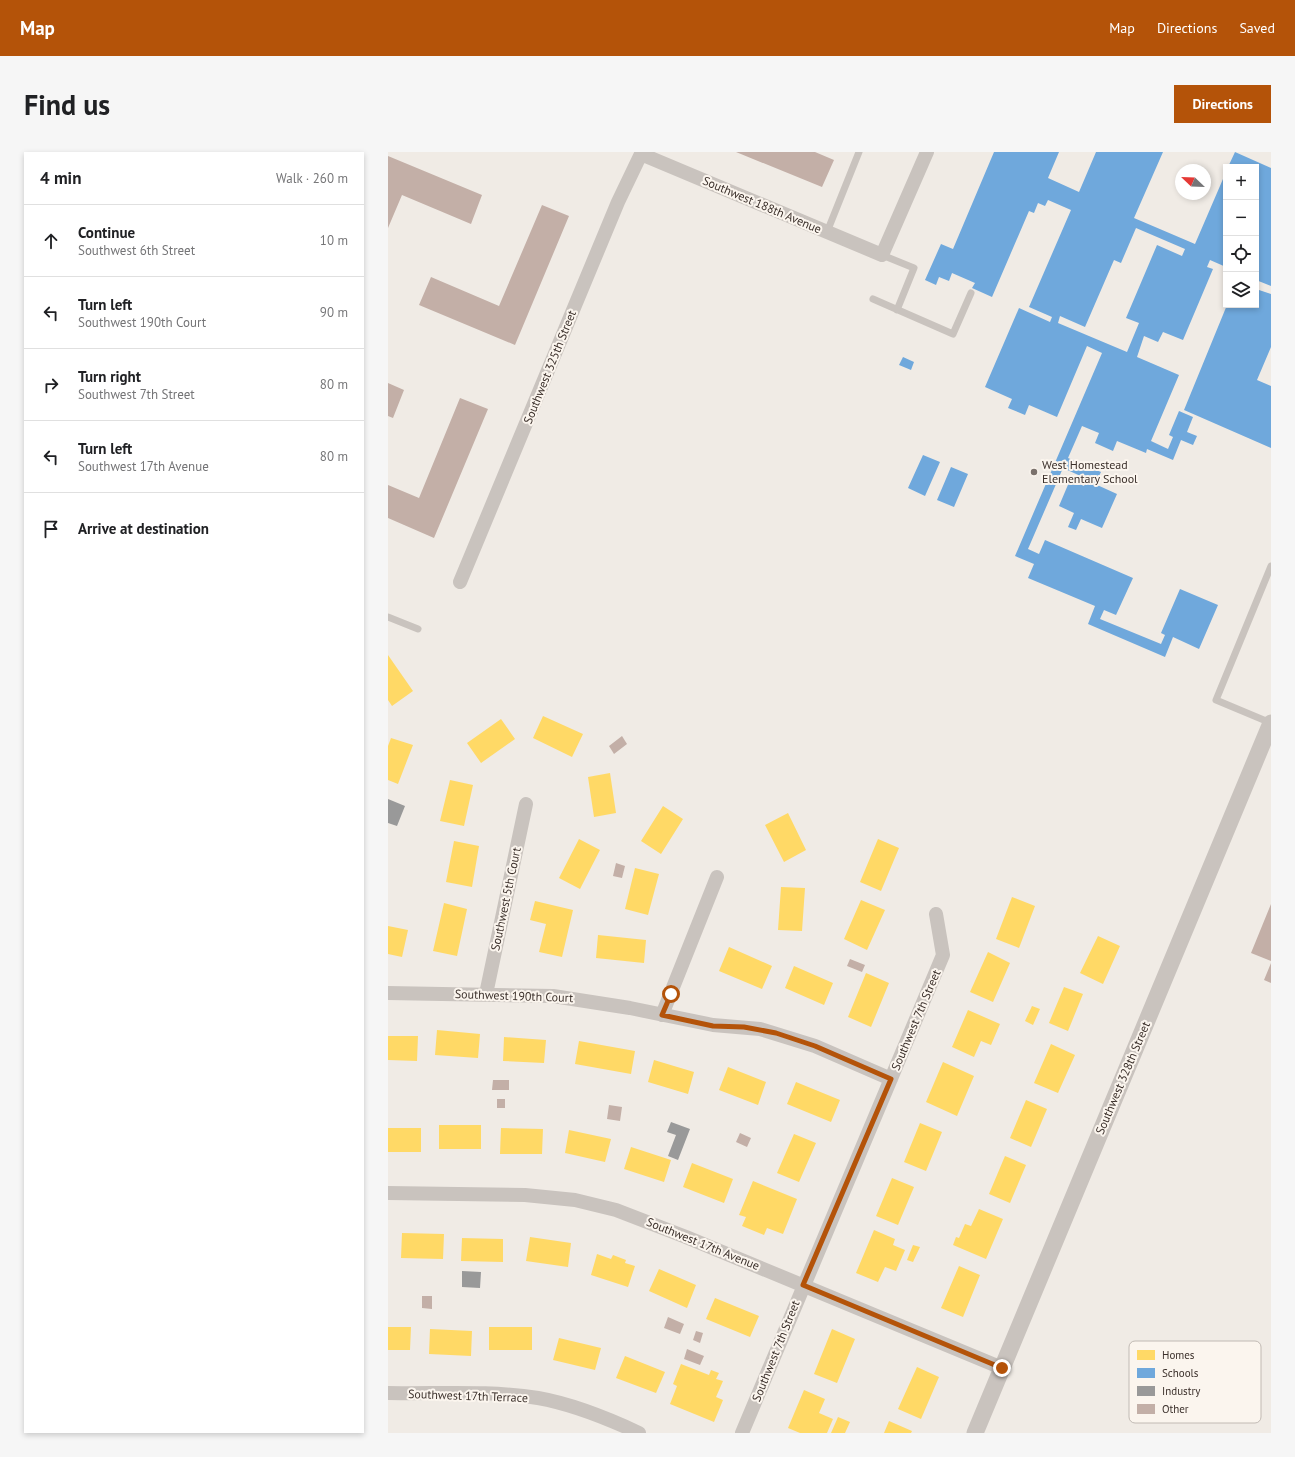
<!DOCTYPE html>
<meta charset="utf-8">
<style>
body{margin:0;font-family:"PT Sans",sans-serif;background:#f6f6f6;color:#202124}
.controls{position:absolute;right:12px;top:12px;display:grid;overflow:hidden;border-radius:0px;box-shadow:0 2px 6px #0003}
.controls button{width:36px;height:36px;display:grid;place-items:center;padding:0;border:0;border-bottom:1px solid #e0e0e0;background:#fff;color:#202124;font:20px sans-serif}
.compass{position:absolute;left:787px;top:12px;width:36px;height:36px;border-radius:50%;background:#fff;box-shadow:0 2px 6px #0003;rotate:293deg}
.stop{position:absolute;width:12px;height:12px;margin:-9px;border:3px solid #b45309;border-radius:50%;background:#fff}
.stop.end{background:#b45309;border-color:#fff;box-shadow:0 1px 4px #0008}
.list{margin:0;padding:0;list-style:none}
h2{display:flex;justify-content:space-between;align-items:center;height:52px;margin:0;padding:0 16px;font-size:17px}
h2 small{font-size:13px;font-weight:400;color:#757577}
.list li{display:grid;grid-template-columns:26px 1fr auto;gap:12px;align-items:center;box-sizing:border-box;height:72px;padding:0 16px;border-top:1px solid #e0e0e0}
.list b{display:block;font-size:15px;white-space:nowrap}
.list p{margin:0;font-size:13px;white-space:nowrap;color:#757577}
.list em{font-size:13px;font-style:normal;color:#757577}
.icon{flex:none;width:22px;height:22px;fill:none;stroke:currentColor;stroke-width:2;stroke-linecap:round;stroke-linejoin:round}
.map{position:relative;flex:none;width:883px;height:1281px;overflow:hidden;border-radius:0px}
header{display:flex;align-items:center;gap:24px;box-sizing:border-box;height:56px;padding:0 20px;background:#b45309;color:#fff}
header strong{font-size:19px}
nav{display:flex;gap:22px;margin-inline-start:auto;font-size:14px}
.intro{display:flex;align-items:center;justify-content:space-between;box-sizing:border-box;height:96px;padding:0 24px}
h1{margin:0;font-size:28px}
.button{padding:10px 18px;border-radius:0px;background:#b45309;color:#fff;font-size:14px;font-weight:700}
main{display:flex;gap:24px;padding:0 24px}
aside{flex:1;background:#fff;border-radius:0px;box-shadow:0 2px 6px #0003}
.map>svg:first-child{display:block}
.homes{fill:#ffd966}
.schools{fill:#6fa8dc;fill-rule:evenodd}
.industry{fill:#999}
.building{fill:#c3afa7}
.lines{fill:none;stroke-linecap:round;stroke-linejoin:round}
.service{stroke:#c9c3be;stroke-width:7}
.minor{stroke:#c9c3be;stroke-width:14}
.tertiary{stroke:#c9c3be;stroke-width:17}
.route{stroke:#b45309;stroke-width:5}
.poi-dot{fill:#7a716c;stroke:#fbf5ee;stroke-width:1.5}
.labels{text-anchor:middle;stroke-width:4;stroke-linejoin:round;paint-order:stroke}
.street-label{font-size:12px;fill:#3b302b;stroke:#fbf5ee}
.poi-label{font-size:12px;fill:#3b302b;stroke:#fbf5ee;text-anchor:start}
.key{fill:#fbf5ee;stroke:#c1bab4;stroke-width:1}
.key-label{font-size:11px;fill:#3b302b}
</style>
<header>
<strong>Map</strong>
<nav><a>Map</a><a>Directions</a><a>Saved</a></nav>
</header>
<div class="intro"><h1>Find us</h1><a class="button">Directions</a></div>
<main>
<aside>
<h2>4 min<small>Walk · 260 m</small></h2>
<ul class="list">
<li><svg class="icon" aria-label="ahead" viewBox="0 0 24 24"><path d="M12 20V5M6 11l6-6 6 6"/></svg><div><b>Continue</b><p>Southwest 6th Street</p></div><em>10 m</em></li>
<li><svg class="icon" aria-label="left" viewBox="0 0 24 24"><path d="M17 20v-9H6M10 6l-5 5 5 5"/></svg><div><b>Turn left</b><p>Southwest 190th Court</p></div><em>90 m</em></li>
<li><svg class="icon" aria-label="right" viewBox="0 0 24 24"><path d="M7 20v-9h11M14 6l5 5-5 5"/></svg><div><b>Turn right</b><p>Southwest 7th Street</p></div><em>80 m</em></li>
<li><svg class="icon" aria-label="left" viewBox="0 0 24 24"><path d="M17 20v-9H6M10 6l-5 5 5 5"/></svg><div><b>Turn left</b><p>Southwest 17th Avenue</p></div><em>80 m</em></li>
<li><svg class="icon" aria-label="arrive" viewBox="0 0 24 24"><path d="M6 21V4h12l-3 4 3 4H6"/></svg><div><b>Arrive at destination</b></div></li>
</ul>
</aside>
<div class="map">
<svg width="883" height="1281" viewBox="0 0 883 1281">
<rect width="100%" height="100%" fill="#f0ebe5"/>
<path class="homes" d="M0,503L25,539L4,554L0,548Z
M155,564L195,582L184,605L145,586Z
M113,567L127,587L93,611L79,591Z
M3,586L25,593L10,632L0,628V594Z
M222,621L228,661L206,665L200,625Z
M62,628L85,633L76,674L52,669Z
M275,654L295,667L273,702L253,689Z
M400,661L418,698L396,710L377,673Z
M191,687L212,698L192,737L171,726Z
M490,687L511,696L493,739L472,730Z
M66,689L91,694L84,735L58,730Z
M247,716L271,722L260,763L237,757Z
M393,735L417,736L414,779L390,778Z
M624,745L647,754L631,796L608,787Z
M473,748L497,758L479,798L456,787Z
M147,749L185,758L174,805L151,800L158,772L142,768Z
M56,751L79,757L69,804L45,799Z
M0,774L20,778L14,805L0,802Z
M210,783L258,788L256,811L208,806Z
M710,784L732,794L715,832L692,821Z
M341,795L384,814L374,837L331,819Z
M600,800L622,811L605,850L582,840Z
M406,814L445,831L436,853L397,836Z
M478,821L501,831L483,875L460,865Z
M676,835L695,842L680,879L661,871Z
M644,854L652,857L645,873L637,869Z
M580,858L612,872L603,893L593,889L586,905L564,895Z
M49,878L92,882L90,906L47,903Z
M0,884H30L29,909L0,908Z
M116,885L158,888L156,911L115,909Z
M191,889L247,899L243,922L187,912Z
M663,892L687,903L670,941L646,931Z
M266,908L306,920L300,942L260,930Z
M555,910L586,924L569,964L538,950Z
M340,915L378,930L370,953L331,938Z
M408,930L452,948L443,970L399,952Z
M638,948L659,957L643,995L622,986Z
M532,971L554,980L538,1019L516,1010Z
M51,973H93V997H51Z
M0,976H33V1000H0Z
M113,976L155,977L154,1002H112Z
M181,978L223,987L217,1010L177,1001Z
M406,982L428,991L411,1030L389,1021Z
M243,995L283,1008L276,1030L236,1017Z
M617,1004L638,1013L622,1051L601,1042Z
M304,1011L345,1027L336,1051L295,1035Z
M504,1026L526,1035L510,1073L488,1064Z
M365,1029L409,1047L395,1082L379,1076L376,1083L354,1074L358,1065L351,1063Z
M591,1057L615,1067L598,1107L565,1093L568,1085L571,1086L577,1072L583,1074Z
M486,1078L507,1087L505,1093L517,1098L508,1119L497,1115L490,1130L468,1121Z
M14,1081L56,1082L55,1107L13,1106Z
M142,1085L183,1091L180,1115L138,1109Z
M74,1086L115,1087V1110L73,1109Z
M525,1093L532,1095L525,1110L519,1108Z
M209,1102L223,1107L225,1103L238,1108L237,1111L247,1114L240,1135L203,1123Z
M571,1114L592,1123L575,1165L553,1156Z
M271,1117L308,1133L299,1156L261,1139Z
M327,1146L371,1164L362,1185L318,1167Z
M0,1175H23L22,1198H0Z
M101,1175H144V1198H101Z
M42,1177L84,1179L83,1204L41,1202Z
M444,1177L467,1187L449,1231L426,1222Z
M171,1186L213,1196L207,1218L165,1208Z
M237,1204L277,1220L268,1241L228,1226Z
M293,1212L321,1223L323,1218L331,1221L328,1227L335,1229L328,1245L335,1248L326,1270L282,1252L289,1234L285,1232Z
M529,1215L551,1225L533,1267L510,1257Z
M416,1238L437,1247L431,1261L445,1267L439,1281H412L400,1276Z
M450,1265L462,1270L457,1281H443Z
M501,1269L524,1279L523,1281H496Z"/>
<path class="schools" d="M606,0H671L660,26L691,40L708,0H775L746,66L807,92L838,20V115L822,108L819,115L825,117L795,188L775,180L770,190L756,184L749,205L791,223L763,289L780,297L785,285L781,283L791,259L805,265L799,280L809,284L805,293L793,288L785,308L759,297L758,301L729,289L725,299L707,291L711,281L694,274L680,306L713,320L707,332L729,342L714,376L693,367L688,378L680,375L686,361L671,354L682,328L696,334L699,327L675,316L640,397L651,402L657,388L745,426L728,463L716,458L712,467L773,492L777,483L773,481L792,437L830,453L811,497L785,485L777,505L700,472L707,454L640,426L646,412L627,404L714,201L699,194L669,265L641,253L637,263L620,256L624,247L597,235L631,156L662,170L664,165L641,155L683,58L660,48L657,54L650,51L646,61L641,59L604,145L584,136L587,131L564,121L561,129L551,125L548,133L537,128L553,92L565,97ZM748,76L797,97L794,104L769,93L738,166L751,171L739,200L670,171L672,164L697,175L726,108L733,111Z
M847,0L883,16V134L868,128V15H840Z
M868,137L883,142V195L869,228L883,234V296L796,258L839,153H868Z
M515,205L526,210L523,218L511,213Z
M535,303L552,310L537,344L520,336Z
M563,315L580,322L566,355L549,348Z"/>
<path class="industry" d="M0,647L17,654L9,674L0,671Z
M283,970L302,977L290,1008L280,1004L288,983L279,980Z
M74,1119L93,1120L92,1136L74,1135Z"/>
<path class="building" d="M348,0H427L446,8L434,35Z
M0,4L94,43L83,72L14,43L0,76Z
M154,53L181,64L127,193L31,153L43,125L111,154Z
M0,231L16,238L5,266L0,264Z
M72,246L100,257L46,386L0,366V333L31,346Z
M234,584L239,592L226,602L221,594Z
M228,711L237,714L234,726L225,724Z
M883,752V809L863,801Z
M462,807L477,813L474,820L459,814Z
M883,811V831L876,828Z
M105,928H121V938H104Z
M109,947H117V956H109Z
M221,953L234,955L232,969L219,967Z
M352,981L363,986L359,995L348,990Z
M34,1144H44V1157L34,1156Z
M280,1165L296,1172L292,1182L276,1176Z
M308,1179L315,1181L312,1191L305,1188Z
M299,1197L316,1204L312,1213L296,1207Z"/>
<g class="lines">
<path class="service" d="M439,80L471,0
M494,103L526,116L509,158
M485,147L565,182L583,141
M883,414L828,548L883,571
M0,465L30,477"/>
<path class="minor" d="M72,430L230,50L253,2L494,103L539,0
M0,841L165,844L242,856L325,873L372,877L427,894L503,927
M98,842L138,652
M274,863L329,725
M0,1041L137,1043L187,1048L228,1058L298,1085L614,1216
M0,1241C49,1242 101,1238 150,1246C184,1252 219,1266 251,1281
M354,1281L555,803L548,762"/>
<path class="tertiary" d="M587,1281L883,571"/>
</g>
<g class="lines">
<path class="route" d="M283,842L274,863L325,874L356,875L388,881L427,894L503,927L415,1133L614,1216"/>
</g>
<circle class="poi-dot" cx="646" cy="320" r="4"/>
<g class="labels">
<g class="street-label">
<text transform="translate(374 53) rotate(23)" y="4">Southwest 188th Avenue</text>
<text transform="translate(162 215) rotate(-68)" y="4">Southwest 325th Street</text>
<text transform="translate(118 747) rotate(-78)" y="4">Southwest 5th Court</text>
<text transform="translate(126 844) rotate(2)" y="4">Southwest 190th Court</text>
<text transform="translate(528 868) rotate(-67)" y="4">Southwest 7th Street</text>
<text transform="translate(735 926) rotate(-67)" y="4">Southwest 328th Street</text>
<text transform="translate(315 1092) rotate(22)" y="4">Southwest 17th Avenue</text>
<text transform="translate(388 1199) rotate(-68)" y="4">Southwest 7th Street</text>
<text transform="translate(80 1244) rotate(2)" y="4">Southwest 17th Terrace</text>
</g>
<g class="poi-label">
<text x="654" y="317">West Homestead<tspan x="654" dy="14">Elementary School</tspan></text>
</g>
</g>
<rect x="741" y="1189" width="132" height="82" rx="6" class="key"/>
<rect x="749" y="1198" width="18" height="10" fill="#ffd966"/>
<rect x="749" y="1216" width="18" height="10" fill="#6fa8dc"/>
<rect x="749" y="1234" width="18" height="10" fill="#999"/>
<rect x="749" y="1252" width="18" height="10" fill="#c3afa7"/>
<g class="key-label">
<text x="774" y="1207">Homes</text>
<text x="774" y="1225">Schools</text>
<text x="774" y="1243">Industry</text>
<text x="774" y="1261">Other</text>
</g>
</svg>
<div class="controls">
<button>+</button>
<button>−</button>
<button><svg class="icon" aria-label="locate" viewBox="0 0 24 24"><circle cx="12" cy="12" r="6"/><path d="M12 2v4M12 18v4M2 12h4M18 12h4"/></svg></button>
<button><svg class="icon" aria-label="layers" viewBox="0 0 24 24"><path d="M12 4l9 5-9 5-9-5zM3 14l9 5 9-5"/></svg></button>
</div>
<svg class="compass" viewBox="-18 -18 36 36"><path d="M0-13l5 13h-10z" fill="#e53935"/><path d="M0 13l5-13h-10z" fill="#757577"/></svg>
<div class="stop" style="left:283px;top:842px"></div>
<div class="stop end" style="left:614px;top:1216px"></div>
</div>
</main>
